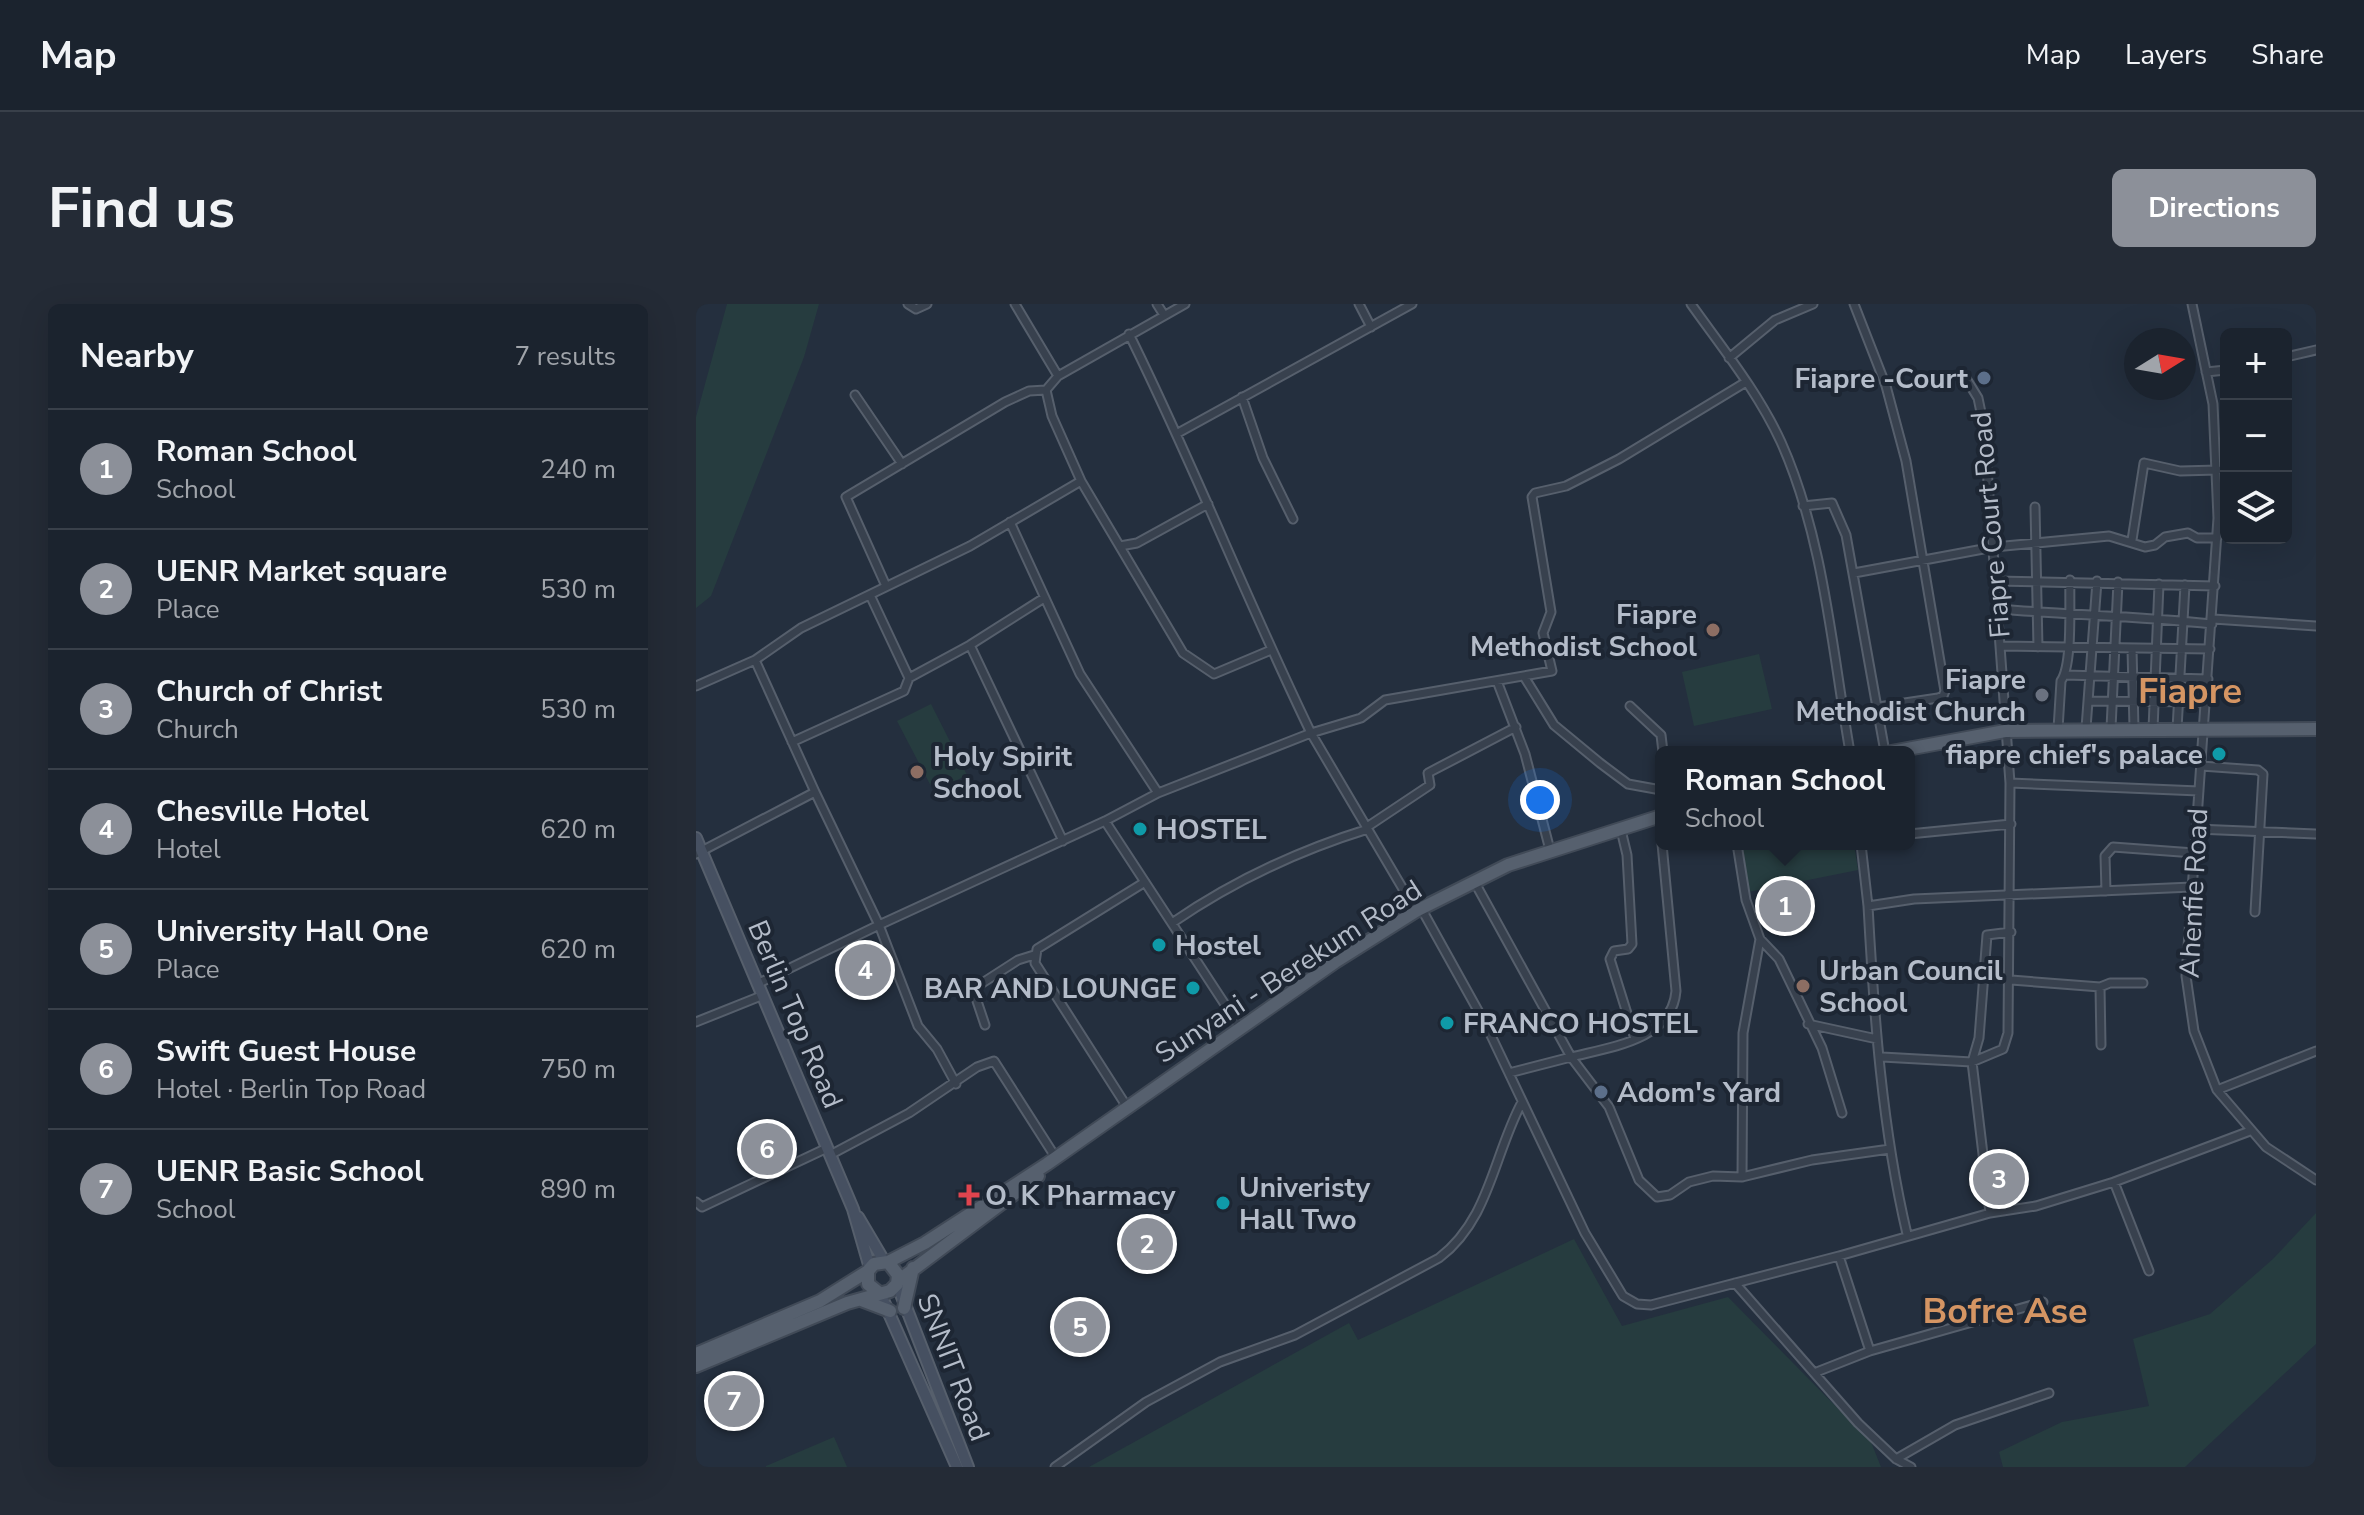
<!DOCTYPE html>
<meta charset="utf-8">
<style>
body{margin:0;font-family:"Nunito Sans",sans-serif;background:#242b36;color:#f1f3f6}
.controls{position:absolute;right:24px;top:24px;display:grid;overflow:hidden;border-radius:12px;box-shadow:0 8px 32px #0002}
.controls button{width:72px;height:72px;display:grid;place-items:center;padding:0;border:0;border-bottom:2px solid #39404a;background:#1b232e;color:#f1f3f6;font:40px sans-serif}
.compass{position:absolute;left:1428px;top:24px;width:72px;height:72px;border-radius:50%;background:#1b232e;box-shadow:0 8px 32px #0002;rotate:79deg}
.you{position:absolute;left:844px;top:496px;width:28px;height:28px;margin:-20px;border:6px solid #fff;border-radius:50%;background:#1a73e8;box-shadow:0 0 0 12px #1a73e833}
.badge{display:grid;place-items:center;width:52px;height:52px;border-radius:50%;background:#8c9099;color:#fff;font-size:26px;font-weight:700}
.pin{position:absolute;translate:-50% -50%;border:4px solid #fff;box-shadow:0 2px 8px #0006}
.popup{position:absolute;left:959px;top:442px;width:260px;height:104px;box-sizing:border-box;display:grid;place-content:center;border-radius:12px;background:#1b232e;filter:drop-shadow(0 2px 6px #0005);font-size:26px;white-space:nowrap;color:#a0a4aa}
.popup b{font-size:30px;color:#f1f3f6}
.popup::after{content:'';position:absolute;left:50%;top:100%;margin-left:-16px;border:16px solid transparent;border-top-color:#1b232e}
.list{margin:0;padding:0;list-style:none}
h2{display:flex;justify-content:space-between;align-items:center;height:104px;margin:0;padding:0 32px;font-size:34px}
h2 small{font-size:26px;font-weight:400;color:#a0a4aa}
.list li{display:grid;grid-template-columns:52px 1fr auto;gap:24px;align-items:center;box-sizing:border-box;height:120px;padding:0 32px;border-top:2px solid #39404a}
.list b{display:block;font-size:30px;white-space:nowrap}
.list p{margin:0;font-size:26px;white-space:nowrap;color:#a0a4aa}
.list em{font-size:26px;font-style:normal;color:#a0a4aa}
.icon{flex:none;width:44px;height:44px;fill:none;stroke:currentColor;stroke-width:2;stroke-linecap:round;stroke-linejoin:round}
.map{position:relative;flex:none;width:1620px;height:1163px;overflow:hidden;border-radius:12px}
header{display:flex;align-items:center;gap:48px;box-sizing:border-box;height:112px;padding:0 40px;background:#1b232e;border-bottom:2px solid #39404a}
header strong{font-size:38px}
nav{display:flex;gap:44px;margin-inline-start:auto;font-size:28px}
.intro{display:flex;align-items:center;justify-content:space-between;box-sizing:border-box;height:192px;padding:0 48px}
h1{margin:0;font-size:56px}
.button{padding:20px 36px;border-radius:12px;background:#8c9099;color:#fff;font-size:28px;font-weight:700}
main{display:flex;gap:48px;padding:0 48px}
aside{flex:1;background:#1b232e;border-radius:12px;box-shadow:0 8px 32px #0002}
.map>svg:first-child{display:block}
.green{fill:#263c3f}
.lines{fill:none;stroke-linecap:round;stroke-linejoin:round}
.street-casing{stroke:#565f6c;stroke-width:11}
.secondary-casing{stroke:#565f6c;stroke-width:14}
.primary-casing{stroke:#414a57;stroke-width:16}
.street{stroke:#38414e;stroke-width:7}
.secondary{stroke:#465061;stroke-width:10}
.primary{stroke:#56606e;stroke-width:12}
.service-dot{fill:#5c6f8a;stroke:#1d2633;stroke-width:3}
.education-dot{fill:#8d6e63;stroke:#1d2633;stroke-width:3}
.worship-dot{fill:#6b7280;stroke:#1d2633;stroke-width:3}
.culture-dot{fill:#0f9aa8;stroke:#1d2633;stroke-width:3}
.health-dot{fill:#e0444e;stroke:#1d2633;stroke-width:3}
.labels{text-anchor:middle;stroke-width:8;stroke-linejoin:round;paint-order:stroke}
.poi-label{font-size:28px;font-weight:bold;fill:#b4bcc9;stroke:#1d2633;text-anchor:start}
.street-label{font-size:28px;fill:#b4bcc9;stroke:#1d2633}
.district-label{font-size:36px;font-weight:bold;fill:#d59563;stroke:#1d2633}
</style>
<header>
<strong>Map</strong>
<nav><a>Map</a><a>Layers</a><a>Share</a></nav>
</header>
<div class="intro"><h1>Find us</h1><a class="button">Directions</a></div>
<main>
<aside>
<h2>Nearby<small>7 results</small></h2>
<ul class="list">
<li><span class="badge">1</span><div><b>Roman School</b><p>School</p></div><em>240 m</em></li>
<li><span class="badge">2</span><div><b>UENR Market square</b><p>Place</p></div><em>530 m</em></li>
<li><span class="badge">3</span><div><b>Church of Christ</b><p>Church</p></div><em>530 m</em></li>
<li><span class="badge">4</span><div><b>Chesville Hotel</b><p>Hotel</p></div><em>620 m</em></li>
<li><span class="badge">5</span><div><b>University Hall One</b><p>Place</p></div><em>620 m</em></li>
<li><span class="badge">6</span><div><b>Swift Guest House</b><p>Hotel · Berlin Top Road</p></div><em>750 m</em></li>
<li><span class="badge">7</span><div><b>UENR Basic School</b><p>School</p></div><em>890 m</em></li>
</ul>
</aside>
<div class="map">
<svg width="1620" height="1163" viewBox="0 0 1620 1163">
<rect width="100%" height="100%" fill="#242f3e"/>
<path class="green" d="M31,0H123L108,53L15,292L0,304V113Z
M1063,350L1076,405L998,422L986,368Z
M235,400L271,471L238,488L201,417Z
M1045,540H1158L1162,566L1052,588Z
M1620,909V1040L1489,1163H1307L1303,1148L1366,1118L1453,1102L1437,1035L1514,1010L1577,955Z
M878,935L926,1022L1032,993L1175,1138L1185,1163H393L653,1019L662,1036Z
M138,1133L151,1163H70V1162Z"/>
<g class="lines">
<g class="street-casing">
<path id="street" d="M212,0L220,5L231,0
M319,0L362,72
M461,0L468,11
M663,0L675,23
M995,0C1027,45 1062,88 1085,138C1128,234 1136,346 1154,448
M1158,0L1190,82L1210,157L1249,387L1247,392L1242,394L1182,403
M1496,0L1517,100L1522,214L1490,672L1498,727L1521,786L1620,747
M433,30C498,161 551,297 615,429L665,414L689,396L856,367L847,329L855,308L836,193L839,189L870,182L923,155L1050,78
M1590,53L1620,46
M1033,54L1079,16L1117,0
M1510,68L1530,66
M159,91L206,160
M546,93L567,154L597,215
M482,129L716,0
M385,177L487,349L518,370L575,346
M1107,202L1136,199L1150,231L1189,448
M1339,203L1342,343
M314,218L384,370L462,489
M1436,236L1448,159L1484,167L1522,166
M424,242L441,239L512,200
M1158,269L1298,243L1413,232L1449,243L1459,241L1469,233L1492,229L1501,234H1521
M1300,277L1519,282
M190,282L150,193L309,98L333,87L350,86
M174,291L213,374
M1302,305C1375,311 1444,312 1516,320
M1517,315L1620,322
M274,341L367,537
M1305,342L1514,345
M1436,345L1438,424
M1369,371L1512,375
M829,374L858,421L904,459L932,480L965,486
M801,377L829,450L854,546
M0,382L59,356
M1392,397L1510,398
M934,402L965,431L967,448
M1390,424L1401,277
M1415,424L1422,278
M1362,425L1365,377C1377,360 1373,299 1374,276
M1457,425L1463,280
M1481,425L1489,281
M96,438L208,387L213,374L274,341L348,294
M1505,462L1562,466L1567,470L1559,608
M1314,479L1503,487
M119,488L59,356L105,324L274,242L385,177L356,112L350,86L362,72L489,0
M965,490V527
M409,517L545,725
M671,523L734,481L732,469L820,423
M1500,525L1620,530
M925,526L931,551L936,640L932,645L918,647L914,655L939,735
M1213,530L1315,520
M1041,540L1050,596L1064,635L1083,655L1126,744L1146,809
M1165,540L1172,602L1218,595L1496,583
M0,550L119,488L183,621L61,680
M778,577L875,753C915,743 976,736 980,687L966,540
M1410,587L1409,552L1417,543L1498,549
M1172,602C1178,711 1186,824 1211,930
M725,604L790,721L889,929L927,992L941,1000L955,1001L1143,952L1174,1047L1347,998
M476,619C537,577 601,547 672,525
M1315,628L1291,631L1283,734L1276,758L1294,909L1340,902L1418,878L1453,967
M1315,676L1404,683L1405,741
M1404,683L1414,679H1447
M0,718L65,692
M1112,720L1181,735
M289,721L277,685L322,656L338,651
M1186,753L1276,758L1307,745L1312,729L1314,479L1288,123L1282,94L1266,68
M813,769L875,753L913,803L943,876L961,893L974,891L993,878L1017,872L1046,873L1116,856L1194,845
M260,780L241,745L222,722L183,621L409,517L462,489L615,429L720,607
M1521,786L1570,843L1620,876
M431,803L339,659L341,645L449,578
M134,851L213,809L281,763L298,757L360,854
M1046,873L1047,729L1064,635
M1418,878L1554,827
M0,898L6,903L131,844
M1143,952L1294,909
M1039,979L1162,1119L1200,1155L1215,1163
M1118,1069L1174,1047
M1200,1155L1259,1121L1353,1089
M359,1163L450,1098L524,1058L599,1031L743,954C794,915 797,852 826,798"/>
</g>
<g class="secondary-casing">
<path id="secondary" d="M0,534L157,905L174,964
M162,913L188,957
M201,980L272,1163
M184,989L261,1163"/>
</g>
<g class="primary-casing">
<path id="primary" d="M1195,448L1309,427L1620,425
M192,958L229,939L351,860L639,658L720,607L812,561L965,512
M202,977L342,872
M165,996L194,1007
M208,1004L217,964
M0,1050L124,997L172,967
M0,1062L151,999L194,987L201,980L202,971L192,958L178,960L172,967V980L182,988"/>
</g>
<use href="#street" class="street"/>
<use href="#secondary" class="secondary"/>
<use href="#primary" class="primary"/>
</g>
<g class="service-dot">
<circle cx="1288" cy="74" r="8"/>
<circle cx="905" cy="788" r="8"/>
</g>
<g class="education-dot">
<circle cx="1017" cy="326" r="8"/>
<circle cx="221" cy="468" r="8"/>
<circle cx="1107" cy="682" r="8"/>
</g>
<circle class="worship-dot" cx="1346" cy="391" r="8"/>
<g class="culture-dot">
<circle cx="1523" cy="450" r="8"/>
<circle cx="444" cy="525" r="8"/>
<circle cx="463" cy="641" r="8"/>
<circle cx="497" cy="684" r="8"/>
<circle cx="751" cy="719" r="8"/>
<circle cx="527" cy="899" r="8"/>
</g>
<path class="health-dot" d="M269 879h8v8h8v8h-8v8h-8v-8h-8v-8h8z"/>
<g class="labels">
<g class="poi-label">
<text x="1272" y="84" text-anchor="end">Fiapre -Court</text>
<text x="1001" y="320" text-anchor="end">Fiapre<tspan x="1001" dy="32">Methodist School</tspan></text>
<text x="1330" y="385" text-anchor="end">Fiapre<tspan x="1330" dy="32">Methodist Church</tspan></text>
<text x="1507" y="460" text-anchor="end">fiapre chief's palace</text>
<text x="237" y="462">Holy Spirit<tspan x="237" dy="32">School</tspan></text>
<text x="460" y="535">HOSTEL</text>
<text x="479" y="651">Hostel</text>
<text x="1123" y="676">Urban Council<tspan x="1123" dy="32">School</tspan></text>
<text x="481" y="694" text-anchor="end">BAR AND LOUNGE</text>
<text x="767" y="729">FRANCO HOSTEL</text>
<text x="921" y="798">Adom's Yard</text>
<text x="543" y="893">Univeristy<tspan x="543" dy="32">Hall Two</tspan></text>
<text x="289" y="901">O. K Pharmacy</text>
</g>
<g class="street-label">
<text transform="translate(1294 221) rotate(-95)" y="10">Fiapre Court Road</text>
<text transform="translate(1497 589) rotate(-87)" y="10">Ahenfie Road</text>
<text transform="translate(592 667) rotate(-33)" y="10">Sunyani - Berekum Road</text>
<text transform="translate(100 710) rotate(67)" y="10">Berlin Top Road</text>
<text transform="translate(258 1063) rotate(69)" y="10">SNNIT Road</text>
</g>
<g class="district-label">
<text x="1494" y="399">Fiapre</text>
<text x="1309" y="1019">Bofre Ase</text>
</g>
</g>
</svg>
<div class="controls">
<button>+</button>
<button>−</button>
<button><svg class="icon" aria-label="layers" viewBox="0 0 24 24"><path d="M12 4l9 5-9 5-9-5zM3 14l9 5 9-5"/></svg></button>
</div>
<svg class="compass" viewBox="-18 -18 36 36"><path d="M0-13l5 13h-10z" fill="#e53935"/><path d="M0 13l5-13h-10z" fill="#a0a4aa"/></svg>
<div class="you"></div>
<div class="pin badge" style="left:1089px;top:602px">1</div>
<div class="popup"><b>Roman School</b>School</div>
<div class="pin badge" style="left:451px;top:940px">2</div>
<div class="pin badge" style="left:1303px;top:875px">3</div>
<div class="pin badge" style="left:169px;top:666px">4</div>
<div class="pin badge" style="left:384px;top:1023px">5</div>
<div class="pin badge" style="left:71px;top:845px">6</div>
<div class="pin badge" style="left:38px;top:1097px">7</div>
</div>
</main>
